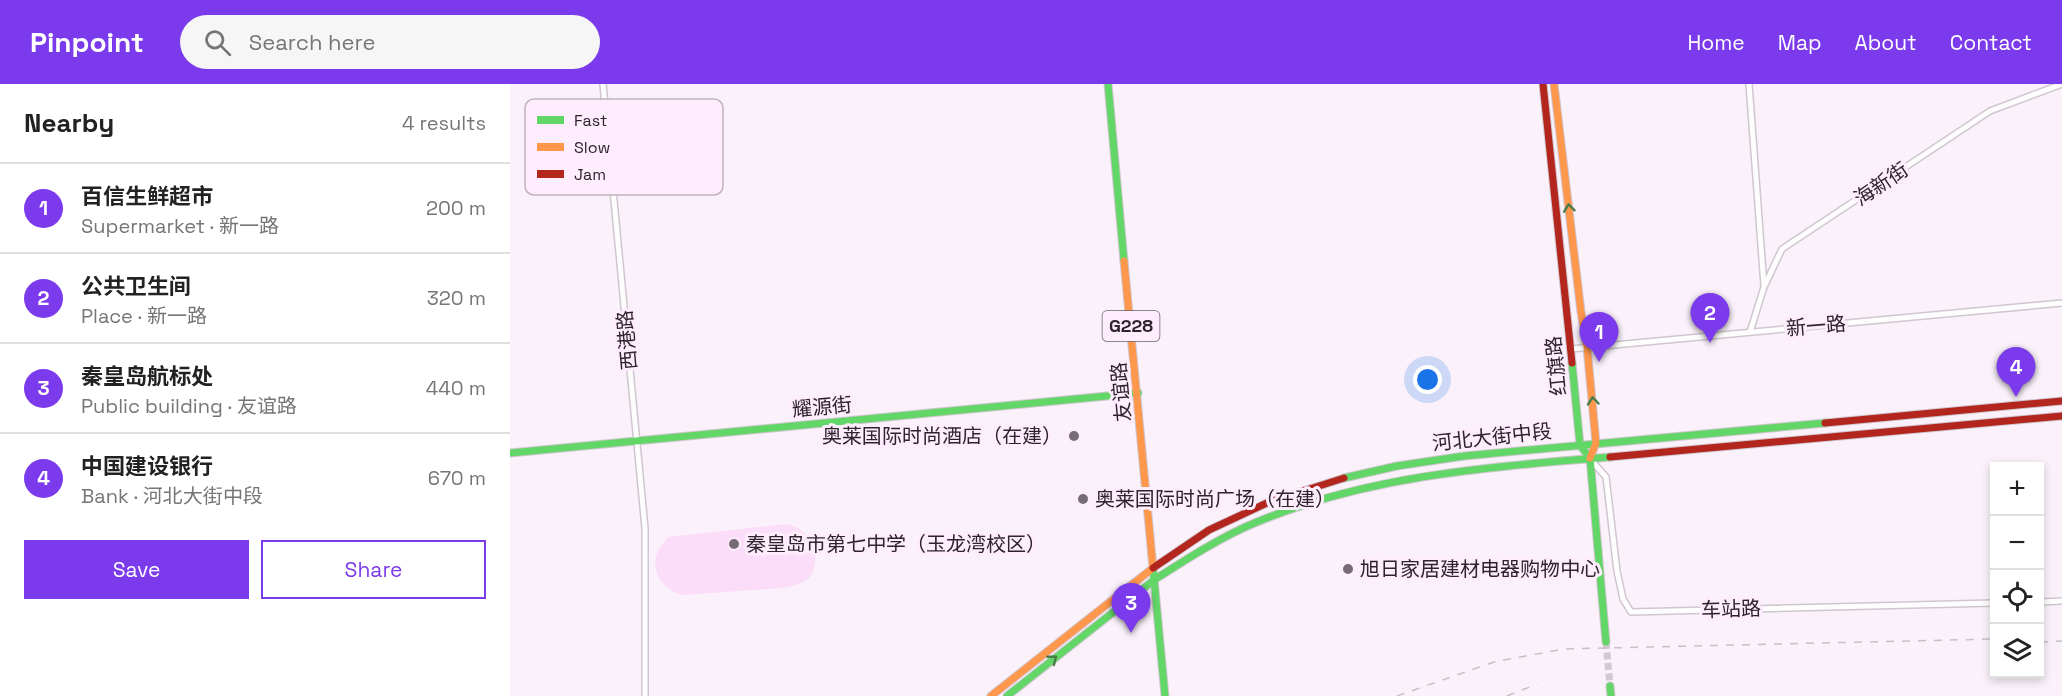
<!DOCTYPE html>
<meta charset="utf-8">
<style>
body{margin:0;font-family:"Space Grotesk","Noto Sans SC",sans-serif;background:#f6f6f6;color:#222}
.controls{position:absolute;right:18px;bottom:18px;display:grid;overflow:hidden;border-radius:0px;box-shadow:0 3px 9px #0003}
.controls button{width:54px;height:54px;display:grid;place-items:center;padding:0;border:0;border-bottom:2px solid #e0e0e0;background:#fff;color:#222;font:30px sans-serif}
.you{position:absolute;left:918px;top:296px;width:21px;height:21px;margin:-15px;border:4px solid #fff;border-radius:50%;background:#1a73e8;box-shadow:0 0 0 9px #1a73e833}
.badge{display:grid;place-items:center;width:39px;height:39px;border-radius:50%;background:#7c3aed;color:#fff;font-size:20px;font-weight:700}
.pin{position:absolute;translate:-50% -50px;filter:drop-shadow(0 2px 3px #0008)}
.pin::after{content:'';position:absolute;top:32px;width:21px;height:18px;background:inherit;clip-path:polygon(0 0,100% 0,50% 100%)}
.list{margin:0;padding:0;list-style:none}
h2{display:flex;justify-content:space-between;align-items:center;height:78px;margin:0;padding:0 24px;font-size:26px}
h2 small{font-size:20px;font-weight:400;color:#767676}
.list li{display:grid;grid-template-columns:39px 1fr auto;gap:18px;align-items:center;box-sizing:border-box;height:90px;padding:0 24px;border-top:2px solid #e0e0e0}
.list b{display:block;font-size:22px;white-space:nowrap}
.list p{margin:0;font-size:20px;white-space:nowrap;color:#767676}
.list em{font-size:20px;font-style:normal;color:#767676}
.actions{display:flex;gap:12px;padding:18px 24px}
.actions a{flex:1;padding:14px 0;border:2px solid #7c3aed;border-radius:0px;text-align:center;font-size:21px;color:#7c3aed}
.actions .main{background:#7c3aed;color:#fff}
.icon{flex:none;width:33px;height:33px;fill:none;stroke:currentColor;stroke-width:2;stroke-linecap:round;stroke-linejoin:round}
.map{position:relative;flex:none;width:1552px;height:612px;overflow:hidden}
header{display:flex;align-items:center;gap:36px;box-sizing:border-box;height:84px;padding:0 30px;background:#7c3aed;color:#fff}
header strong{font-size:28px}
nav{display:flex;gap:33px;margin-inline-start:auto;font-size:21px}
.search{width:420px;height:54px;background:#f6f6f6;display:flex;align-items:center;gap:15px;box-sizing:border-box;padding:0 21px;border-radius:33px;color:#767676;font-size:22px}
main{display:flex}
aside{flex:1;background:#fff}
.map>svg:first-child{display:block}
.green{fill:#fbdcf9}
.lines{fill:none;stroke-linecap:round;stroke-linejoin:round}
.secondary-tunnel{stroke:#d1c8d1;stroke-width:7;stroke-dasharray:7 3.5;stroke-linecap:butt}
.street-casing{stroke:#d0c6cf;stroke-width:8}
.fast-casing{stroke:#d0c6cf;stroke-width:9}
.slow-casing{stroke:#d0c6cf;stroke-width:9}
.jam-casing{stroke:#d0c6cf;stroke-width:9}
.street{stroke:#fefdfe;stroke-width:5}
.fast{stroke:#63d668;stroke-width:7}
.slow{stroke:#ff974d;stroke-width:7}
.jam{stroke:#b3261e;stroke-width:7}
.rail{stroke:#c5c2c5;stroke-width:1.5;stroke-dasharray:8 8;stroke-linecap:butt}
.oneway{stroke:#487d4a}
.poi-dot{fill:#756c75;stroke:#feedfd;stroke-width:2}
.labels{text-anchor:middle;stroke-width:6;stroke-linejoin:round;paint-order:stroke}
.shield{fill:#feedfd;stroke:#6c606b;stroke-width:1.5}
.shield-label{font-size:18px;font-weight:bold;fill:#2e242d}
.street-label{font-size:20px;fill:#2e242d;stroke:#feedfd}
.poi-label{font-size:20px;fill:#2e242d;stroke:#feedfd;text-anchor:start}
.key{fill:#feedfd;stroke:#c0b1bf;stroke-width:1.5}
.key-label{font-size:16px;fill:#2e242d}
</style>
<header>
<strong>Pinpoint</strong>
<div class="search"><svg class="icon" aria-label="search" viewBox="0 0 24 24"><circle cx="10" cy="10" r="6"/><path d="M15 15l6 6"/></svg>Search here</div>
<nav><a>Home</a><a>Map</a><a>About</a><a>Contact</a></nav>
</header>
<main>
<aside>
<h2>Nearby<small>4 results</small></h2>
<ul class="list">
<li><span class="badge">1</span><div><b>百信生鲜超市</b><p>Supermarket · 新一路</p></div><em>200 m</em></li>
<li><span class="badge">2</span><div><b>公共卫生间</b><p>Place · 新一路</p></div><em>320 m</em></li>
<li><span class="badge">3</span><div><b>秦皇岛航标处</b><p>Public building · 友谊路</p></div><em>440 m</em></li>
<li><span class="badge">4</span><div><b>中国建设银行</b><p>Bank · 河北大街中段</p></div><em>670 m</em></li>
</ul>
<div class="actions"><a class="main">Save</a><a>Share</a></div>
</aside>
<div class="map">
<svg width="1552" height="612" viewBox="0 0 1552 612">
<rect width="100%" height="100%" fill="#faf1fa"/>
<path class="green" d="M278,440C287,443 297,449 302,456C308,465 306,486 300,493C293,500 282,502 273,504L172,511C153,506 138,485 149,465C151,461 155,457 158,453Z"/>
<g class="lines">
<path class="secondary-tunnel" d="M1096,558L1100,602"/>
<g class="street-casing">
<path id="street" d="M93,0L135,444V612
M1239,0L1254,202
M1240,248L1254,203L1272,165L1480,27L1552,0
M1061,265L1552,219
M1081,376L1096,393L1107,487L1113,515L1121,528L1484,519
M1530,518L1552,517"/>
</g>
<g class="fast-casing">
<path id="fast" d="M598,0L614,177
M1062,279L1070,361L1080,374L1096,558
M0,369L628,309
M834,394L887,382L954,372L1315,339
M643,484L655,612
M644,496C675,476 714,451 747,438C861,391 979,383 1100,373
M1100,602L1101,612
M497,612L644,496"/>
</g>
<g class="slow-casing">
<path id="slow" d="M1044,0L1071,228L1077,263L1086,359L1080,374
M481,612L643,484L614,177"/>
</g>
<g class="jam-casing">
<path id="jam" d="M1033,0L1062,279
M1315,339L1552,317
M1100,373L1552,332
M643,484L699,446L759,418L834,394"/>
</g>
<use href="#street" class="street"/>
<use href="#fast" class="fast"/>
<use href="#slow" class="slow"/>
<use href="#jam" class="jam"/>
<path class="rail" d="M1530,558L1552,557
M887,612L984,578L1053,565L1484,555
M997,612L1027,600"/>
</g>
<defs><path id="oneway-chevron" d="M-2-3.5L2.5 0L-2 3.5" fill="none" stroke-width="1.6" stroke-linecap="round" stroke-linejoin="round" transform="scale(1.5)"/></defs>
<g class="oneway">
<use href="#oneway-chevron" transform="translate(1059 124) rotate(-97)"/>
<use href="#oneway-chevron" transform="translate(1083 317) rotate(-95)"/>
<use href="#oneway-chevron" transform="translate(543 575) rotate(-38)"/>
</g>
<g class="poi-dot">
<circle cx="564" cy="352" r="6"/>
<circle cx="573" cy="415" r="6"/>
<circle cx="224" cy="460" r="6"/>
<circle cx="838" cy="485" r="6"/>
</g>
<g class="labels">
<rect class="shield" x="592.5" y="227" width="57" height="30" rx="4.5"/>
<g class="shield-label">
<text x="621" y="248">G228</text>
</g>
<g class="street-label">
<text transform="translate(1371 100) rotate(-34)" y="7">海新街</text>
<text transform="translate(1306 242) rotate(-5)" y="7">新一路</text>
<text transform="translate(117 256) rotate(-95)" y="7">西港路</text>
<text transform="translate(1046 282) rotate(-96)" y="7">红旗路</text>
<text transform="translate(611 308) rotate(-95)" y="7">友谊路</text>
<text transform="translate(312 323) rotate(-5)" y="7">耀源街</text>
<text transform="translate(982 353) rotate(-6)" y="7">河北大街中段</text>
<text transform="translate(1221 525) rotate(-2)" y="7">车站路</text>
</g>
<g class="poi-label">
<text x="552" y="359" text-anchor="end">奥莱国际时尚酒店（在建）</text>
<text x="585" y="422">奥莱国际时尚广场（在建）</text>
<text x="236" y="467">秦皇岛市第七中学（玉龙湾校区）</text>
<text x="850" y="492">旭日家居建材电器购物中心</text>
</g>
</g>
<rect x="15" y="15" width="198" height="96" rx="9" class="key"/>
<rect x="27" y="32" width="27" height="8" fill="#63d668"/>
<rect x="27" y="59" width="27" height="8" fill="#ff974d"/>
<rect x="27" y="86" width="27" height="8" fill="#b3261e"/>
<g class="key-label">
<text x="64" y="42">Fast</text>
<text x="64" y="69">Slow</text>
<text x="64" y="96">Jam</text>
</g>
</svg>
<div class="controls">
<button>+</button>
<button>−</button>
<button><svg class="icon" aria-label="locate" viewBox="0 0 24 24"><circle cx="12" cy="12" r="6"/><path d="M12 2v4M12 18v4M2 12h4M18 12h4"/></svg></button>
<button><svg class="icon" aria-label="layers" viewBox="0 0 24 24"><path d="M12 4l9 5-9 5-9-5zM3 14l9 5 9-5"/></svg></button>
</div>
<div class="you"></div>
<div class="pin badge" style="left:1089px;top:278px">1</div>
<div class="pin badge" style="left:1200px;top:259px">2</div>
<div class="pin badge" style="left:621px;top:549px">3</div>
<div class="pin badge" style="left:1506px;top:313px">4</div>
</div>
</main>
